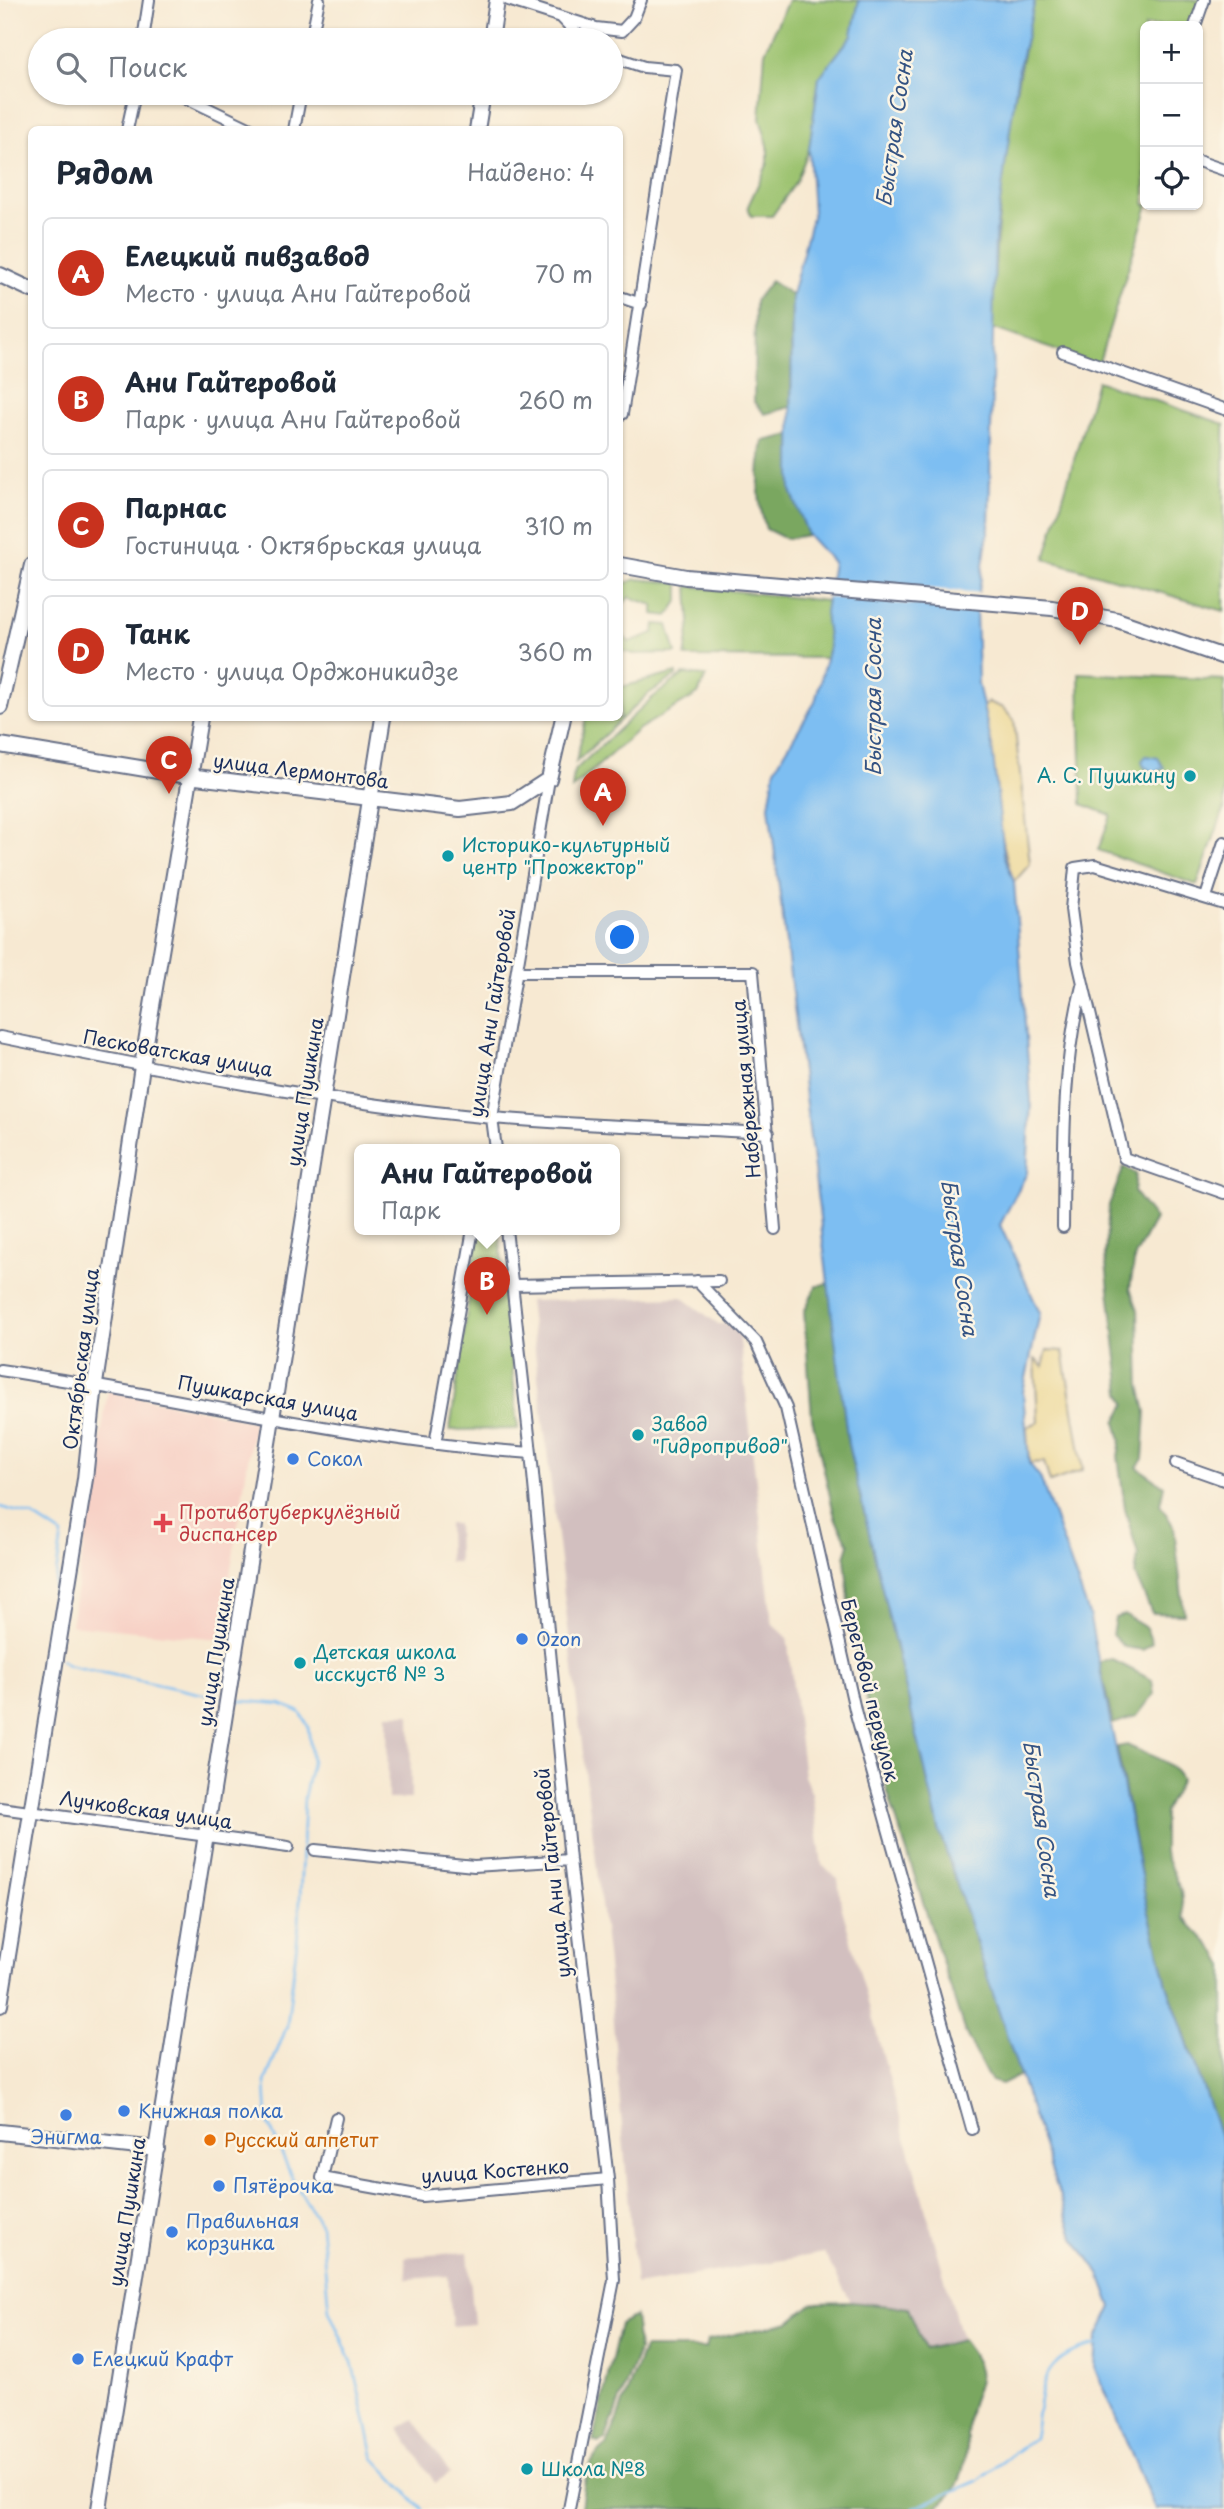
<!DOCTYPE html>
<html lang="ru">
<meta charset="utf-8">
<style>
body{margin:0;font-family:"Playpen Sans",sans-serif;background:#f2f2f3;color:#1f2937}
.controls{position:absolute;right:21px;top:21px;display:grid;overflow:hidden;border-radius:10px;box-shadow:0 2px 5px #0004}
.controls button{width:63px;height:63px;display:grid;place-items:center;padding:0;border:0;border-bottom:2px solid #e0e1e3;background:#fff;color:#1f2937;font:35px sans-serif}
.you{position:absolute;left:623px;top:938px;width:24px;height:24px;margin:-18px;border:5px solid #fff;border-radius:50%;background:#1a73e8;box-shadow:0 0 0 10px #1a73e833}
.badge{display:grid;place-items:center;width:46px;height:46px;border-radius:50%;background:#c8321e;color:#fff;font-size:23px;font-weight:700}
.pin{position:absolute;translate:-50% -58px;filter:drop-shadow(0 2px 4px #0008)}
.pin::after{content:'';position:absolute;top:37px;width:24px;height:21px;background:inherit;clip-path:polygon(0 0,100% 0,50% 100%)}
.popup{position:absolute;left:354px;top:1144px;width:266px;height:91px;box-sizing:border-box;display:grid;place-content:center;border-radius:10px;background:#fff;filter:drop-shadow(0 2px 5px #0005);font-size:23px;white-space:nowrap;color:#747a83}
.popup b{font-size:26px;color:#1f2937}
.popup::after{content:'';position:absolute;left:50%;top:100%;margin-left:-14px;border:14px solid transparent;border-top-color:#fff}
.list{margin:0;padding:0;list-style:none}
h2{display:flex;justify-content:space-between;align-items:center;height:91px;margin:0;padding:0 28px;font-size:30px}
h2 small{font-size:23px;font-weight:400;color:#747a83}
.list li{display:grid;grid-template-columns:46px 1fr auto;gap:21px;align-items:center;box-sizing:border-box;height:112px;margin:0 14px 14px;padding:0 14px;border:2px solid #e0e1e3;border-radius:10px}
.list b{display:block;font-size:26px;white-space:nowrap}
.list p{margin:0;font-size:23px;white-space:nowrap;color:#747a83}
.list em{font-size:23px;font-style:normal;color:#747a83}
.icon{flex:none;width:38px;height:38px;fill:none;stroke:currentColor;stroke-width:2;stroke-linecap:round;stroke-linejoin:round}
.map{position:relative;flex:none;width:1224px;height:2509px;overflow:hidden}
.search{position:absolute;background:#fff;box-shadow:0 2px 5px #0004;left:28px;top:28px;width:595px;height:77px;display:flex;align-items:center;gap:18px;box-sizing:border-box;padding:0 24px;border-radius:38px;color:#747a83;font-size:26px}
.panel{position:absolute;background:#fff;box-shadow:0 2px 5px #0004;left:28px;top:126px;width:595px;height:595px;border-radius:10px}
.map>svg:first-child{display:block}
.built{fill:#f7d1c6}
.industrial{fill:#d2bfbf}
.green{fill:#99c16c;stroke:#5a7865;stroke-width:2}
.forest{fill:#7aa760;stroke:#4a6b5f;stroke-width:2}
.sand{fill:#eeda9e;stroke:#84847e;stroke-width:2}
.water{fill:#7dbef2;stroke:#4c76a8;stroke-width:2}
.pier{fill:#f7e9d2}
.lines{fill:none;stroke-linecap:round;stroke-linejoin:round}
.stream{stroke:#7dbef2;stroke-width:2.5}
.street-casing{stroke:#687087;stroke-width:14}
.secondary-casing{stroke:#687087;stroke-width:18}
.street{stroke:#fff;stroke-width:10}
.secondary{stroke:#fff;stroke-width:14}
.culture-dot{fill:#0f9aa8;stroke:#fcf5e5;stroke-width:2.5}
.shop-dot{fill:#3f7fe0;stroke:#fcf5e5;stroke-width:2.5}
.health-dot{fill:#e0444e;stroke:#fcf5e5;stroke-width:2.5}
.food-dot{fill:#e8710a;stroke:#fcf5e5;stroke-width:2.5}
.labels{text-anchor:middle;stroke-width:5;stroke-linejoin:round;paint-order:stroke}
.street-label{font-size:19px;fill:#1b2f5e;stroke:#fcf5e5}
.culture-label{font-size:19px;fill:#0d838f;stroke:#fcf5e5;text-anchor:start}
.shop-label{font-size:19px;fill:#366cbe;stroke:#fcf5e5;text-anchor:start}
.health-label{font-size:19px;fill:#be3a42;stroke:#fcf5e5;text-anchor:start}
.food-label{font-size:19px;fill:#c56008;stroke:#fcf5e5;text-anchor:start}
.water-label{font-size:21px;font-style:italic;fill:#345383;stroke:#fcf5e5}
</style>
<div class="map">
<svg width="1224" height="2509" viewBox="0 0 1224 2509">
<rect width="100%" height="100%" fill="#fcf5e5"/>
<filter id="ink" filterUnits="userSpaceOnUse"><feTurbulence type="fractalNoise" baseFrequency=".0143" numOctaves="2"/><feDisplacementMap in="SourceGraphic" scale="14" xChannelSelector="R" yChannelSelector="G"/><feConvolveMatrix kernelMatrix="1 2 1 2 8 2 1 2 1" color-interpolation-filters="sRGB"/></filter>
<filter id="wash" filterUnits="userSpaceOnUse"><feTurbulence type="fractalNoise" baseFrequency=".00686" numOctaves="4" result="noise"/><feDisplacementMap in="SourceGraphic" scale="28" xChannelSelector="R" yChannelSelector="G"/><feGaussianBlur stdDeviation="1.57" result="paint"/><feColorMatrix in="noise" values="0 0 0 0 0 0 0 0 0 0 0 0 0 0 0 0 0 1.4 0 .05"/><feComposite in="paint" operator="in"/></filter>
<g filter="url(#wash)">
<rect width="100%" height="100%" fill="#f7e9d2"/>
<path class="built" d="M108,1391L254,1421L220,1639L71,1625Z"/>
<path class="industrial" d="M682,1297L718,1324H738L772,1623L787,1637L804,1776L812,1794L822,1865L838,1879L841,1905L962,2340L925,2350L908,2308L851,2302L824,2253L636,2285L607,1954L529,1301Z
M448,1524H457L458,1562H449Z
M387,1714H410L411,1799H388Z
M468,2252L474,2324L452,2326L448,2276L407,2279L405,2257Z
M414,2419L450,2473L435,2483L399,2428Z"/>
<path class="green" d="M788,0H859L852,35L819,78L809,149L796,182L772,216H751L748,206L768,163V145L760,119L765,52Z
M1035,0H1204L1195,26H1145V205H1148L1098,365L992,328C995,217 1009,108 1035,0Z
M1097,381L1224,424V611L1045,559Z
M637,579L679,583V600L668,616L653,614V605L629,597L620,608V585Z
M688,586L827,601L829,647L826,658L685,657L690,623Z
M655,624L668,625L676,653L633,654L620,650V633L629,642L654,633Z
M676,673V676L648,694L576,762L586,718H620L621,687Z
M1079,673L1224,680V809L1197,885L1098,850L1111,815L1082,804Z
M684,674L706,676L698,694L639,729L572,789L574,771L652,698Z
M479,1229H499L518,1429L450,1430Z"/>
<path class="forest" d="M771,281L792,295L791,407L765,414L754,402L755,301Z
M791,435V490L808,535L786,539L766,529C756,499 758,472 763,441Z
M1124,1167L1136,1174L1134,1192L1155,1219L1135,1256L1130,1288L1138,1310L1140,1385L1146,1412L1143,1459L1137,1467L1164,1486L1160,1504L1174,1527L1184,1614L1152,1613L1135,1575L1138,1555L1125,1509L1118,1456L1121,1440L1116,1422L1126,1404L1121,1393L1105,1255L1109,1205Z
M829,1283L848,1444L940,1833L1020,2075L1002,2084L990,2081L964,2030L888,1793L852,1635L845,1557L849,1544L835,1518L812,1418L804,1312L816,1286Z
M1125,1615L1146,1628L1152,1643L1143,1650L1124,1647L1112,1635L1115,1618Z
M1113,1660L1152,1680L1154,1694L1137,1716L1113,1724L1099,1662Z
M1127,1745C1147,1756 1171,1758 1181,1780L1164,1812V1853L1181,1891L1184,1918L1216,1951L1224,1966V2148L1167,1984L1146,1901L1117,1747Z
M851,2302L908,2308L925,2349L962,2340C996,2383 970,2382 968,2422C965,2457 968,2488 934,2509H581C583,2487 587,2457 607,2446L644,2348H706L708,2340L790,2322L813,2303Z
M635,2316L639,2350L605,2440L598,2443L593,2441L620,2324Z"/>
<path class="sand" d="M988,702L1003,708L1014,720L1030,864L1014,882C994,827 996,766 983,708Z
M1047,1350L1063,1351L1083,1470L1050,1482L1044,1462L1029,1463L1027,1427L1038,1422L1035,1359L1043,1367Z"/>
<path class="water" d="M859,0H1035L1018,72L995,239L989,527L976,610L978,684L992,746L1004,854L1014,882L1031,1101L1027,1173L1000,1225L1040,1313L1023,1392L1029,1463L1040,1477L1089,1614L1146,1901L1167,1985L1224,2148V2509H1155L1095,2369L1097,2338L1112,2307L1100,2274L1073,2236L940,1833L848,1444L769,806L775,769L815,702L829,647L825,612L833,562L808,535L791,490L792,295L813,213L809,149L819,78L852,35Z
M1146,756L1158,758L1164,768L1154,772L1144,767L1142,761Z"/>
<path class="pier" d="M827,580L982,593L979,610L824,597Z"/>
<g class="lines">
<path class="stream" d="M0,1507L33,1516L62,1535L45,1647L51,1651
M61,1660L67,1665L221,1698
M231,1700L281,1704L300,1712L308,1726L312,1762L304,1797L299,1924L287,2026L265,2082L267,2120L293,2180L321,2226L329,2311L352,2362L374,2458L422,2509
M912,2509L977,2481L1034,2438C1043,2383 1038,2358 1099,2344"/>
</g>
</g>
<g filter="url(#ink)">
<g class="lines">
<g class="street-casing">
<path id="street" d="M508,0L596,28L622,31L634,18L641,0
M561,17L583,40
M1195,26L1204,0
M143,40L149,0
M311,40L319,0
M611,56L644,67L676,70L622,414
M176,93L253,130
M127,130L135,93
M294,130L301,93
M1198,161L1224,170
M620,297L641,304
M1063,352L1224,409
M1206,897L1224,842
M1224,904L1095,865L1075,868L1071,909L1078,962L1124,1158L1224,1193
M517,972H753L775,1229
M0,1037C163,1070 327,1103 493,1118C584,1126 677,1128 768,1133
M496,1149L492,1118L549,779
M1063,1227C1064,1147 1062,1063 1082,986
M506,1229L531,1453L570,1860L608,2179L614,2280L569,2509
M697,1281L756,1342L786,1408L856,1714L972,2129
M513,1285L719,1281
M0,1370C177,1396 352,1441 531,1453
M435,1444L473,1229
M1176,1463L1224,1480
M0,1808L288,1847
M315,1850L474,1866L570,1860
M336,2118L322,2178L422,2196L608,2179"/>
</g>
<g class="secondary-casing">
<path id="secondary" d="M491,40L497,0
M477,130L483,93
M0,275L32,290
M620,565L686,577L1052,608L1117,620L1224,657
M0,707L32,565
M0,745L188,776L460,809L512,803L549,779L563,718
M0,2005L85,1479L95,1384L142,1066L200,718
M0,2132L157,2149
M99,2509L383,718"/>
</g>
<use href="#street" class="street"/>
<use href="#secondary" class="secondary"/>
</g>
</g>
<g class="culture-dot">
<circle cx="1190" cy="776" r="7"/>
<circle cx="448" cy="856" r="7"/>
<circle cx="638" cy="1435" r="7"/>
<circle cx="300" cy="1663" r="7"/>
<circle cx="527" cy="2469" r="7"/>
</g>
<g class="shop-dot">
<circle cx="293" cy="1459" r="7"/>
<circle cx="522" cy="1639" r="7"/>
<circle cx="124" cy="2111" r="7"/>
<circle cx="66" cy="2115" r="7"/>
<circle cx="219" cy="2186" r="7"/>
<circle cx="172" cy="2232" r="7"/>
<circle cx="78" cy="2359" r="7"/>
</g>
<path class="health-dot" d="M159.5 1512.5h7v7h7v7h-7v7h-7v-7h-7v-7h7z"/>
<circle class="food-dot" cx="210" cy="2140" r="7"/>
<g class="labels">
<g class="street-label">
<text transform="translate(301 771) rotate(7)" y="7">улица Лермонтова</text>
<text transform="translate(492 1013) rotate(-81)" y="7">улица Ани Гайтеровой</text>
<text transform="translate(178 1053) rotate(10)" y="7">Песковатская улица</text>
<text transform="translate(746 1089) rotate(-95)" y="7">Набережная улица</text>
<text transform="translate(305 1092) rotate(-81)" y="7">улица Пушкина</text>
<text transform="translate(81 1359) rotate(-83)" y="7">Октябрьская улица</text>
<text transform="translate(268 1398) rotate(10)" y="7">Пушкарская улица</text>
<text transform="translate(216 1652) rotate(-81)" y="7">улица Пушкина</text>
<text transform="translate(870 1690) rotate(76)" y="7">Береговой переулок</text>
<text transform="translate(146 1810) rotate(8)" y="7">Лучковская улица</text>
<text transform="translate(553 1873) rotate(-96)" y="7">улица Ани Гайтеровой</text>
<text transform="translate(495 2171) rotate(-4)" y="7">улица Костенко</text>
<text transform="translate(127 2212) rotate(-81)" y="7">улица Пушкина</text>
</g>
<g class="culture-label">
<text x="1176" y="783" text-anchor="end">А. С. Пушкину</text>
<text x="462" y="852">Историко-культурный<tspan x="462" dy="22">центр "Прожектор"</tspan></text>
<text x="652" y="1431">Завод<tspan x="652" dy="22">"Гидропривод"</tspan></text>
<text x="314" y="1659">Детская школа<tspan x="314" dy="22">исскуств № 3</tspan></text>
<text x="541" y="2476">Школа №8</text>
</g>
<g class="shop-label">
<text x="307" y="1466">Сокол</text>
<text x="536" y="1646">Ozon</text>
<text x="138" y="2118">Книжная полка</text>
<text x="66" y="2144" text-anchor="middle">Энигма</text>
<text x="233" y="2193">Пятёрочка</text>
<text x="186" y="2228">Правильная<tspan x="186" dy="22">корзинка</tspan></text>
<text x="92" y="2366">Елецкий Крафт</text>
</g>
<g class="health-label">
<text x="179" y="1519">Противотуберкулёзный<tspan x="179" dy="22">диспансер</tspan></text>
</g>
<g class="food-label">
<text x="224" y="2147">Русский аппетит</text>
</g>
<g class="water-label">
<text transform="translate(895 128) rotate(-82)" y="7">Быстрая Сосна</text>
<text transform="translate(874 697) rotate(-90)" y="7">Быстрая Сосна</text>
<text transform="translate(959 1258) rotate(82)" y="7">Быстрая Сосна</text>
<text transform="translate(1041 1819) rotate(82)" y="7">Быстрая Сосна</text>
</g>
</g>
</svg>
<div class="controls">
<button>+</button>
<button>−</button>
<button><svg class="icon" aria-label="locate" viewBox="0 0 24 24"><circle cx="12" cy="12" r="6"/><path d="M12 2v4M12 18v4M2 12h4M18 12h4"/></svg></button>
</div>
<div class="you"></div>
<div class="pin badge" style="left:603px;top:826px">A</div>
<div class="pin badge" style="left:487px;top:1315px">B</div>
<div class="popup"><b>Ани Гайтеровой</b>Парк</div>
<div class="pin badge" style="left:169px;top:794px">C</div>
<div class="pin badge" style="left:1080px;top:645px">D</div>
<div class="search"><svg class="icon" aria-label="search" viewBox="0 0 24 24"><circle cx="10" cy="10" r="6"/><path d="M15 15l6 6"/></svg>Поиск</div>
<section class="panel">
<h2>Рядом<small>Найдено: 4</small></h2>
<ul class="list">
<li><span class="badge">A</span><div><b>Елецкий пивзавод</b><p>Место · улица Ани Гайтеровой</p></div><em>70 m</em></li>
<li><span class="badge">B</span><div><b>Ани Гайтеровой</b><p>Парк · улица Ани Гайтеровой</p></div><em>260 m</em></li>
<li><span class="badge">C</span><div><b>Парнас</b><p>Гостиница · Октябрьская улица</p></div><em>310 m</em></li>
<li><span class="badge">D</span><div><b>Танк</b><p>Место · улица Орджоникидзе</p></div><em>360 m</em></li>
</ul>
</section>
</div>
